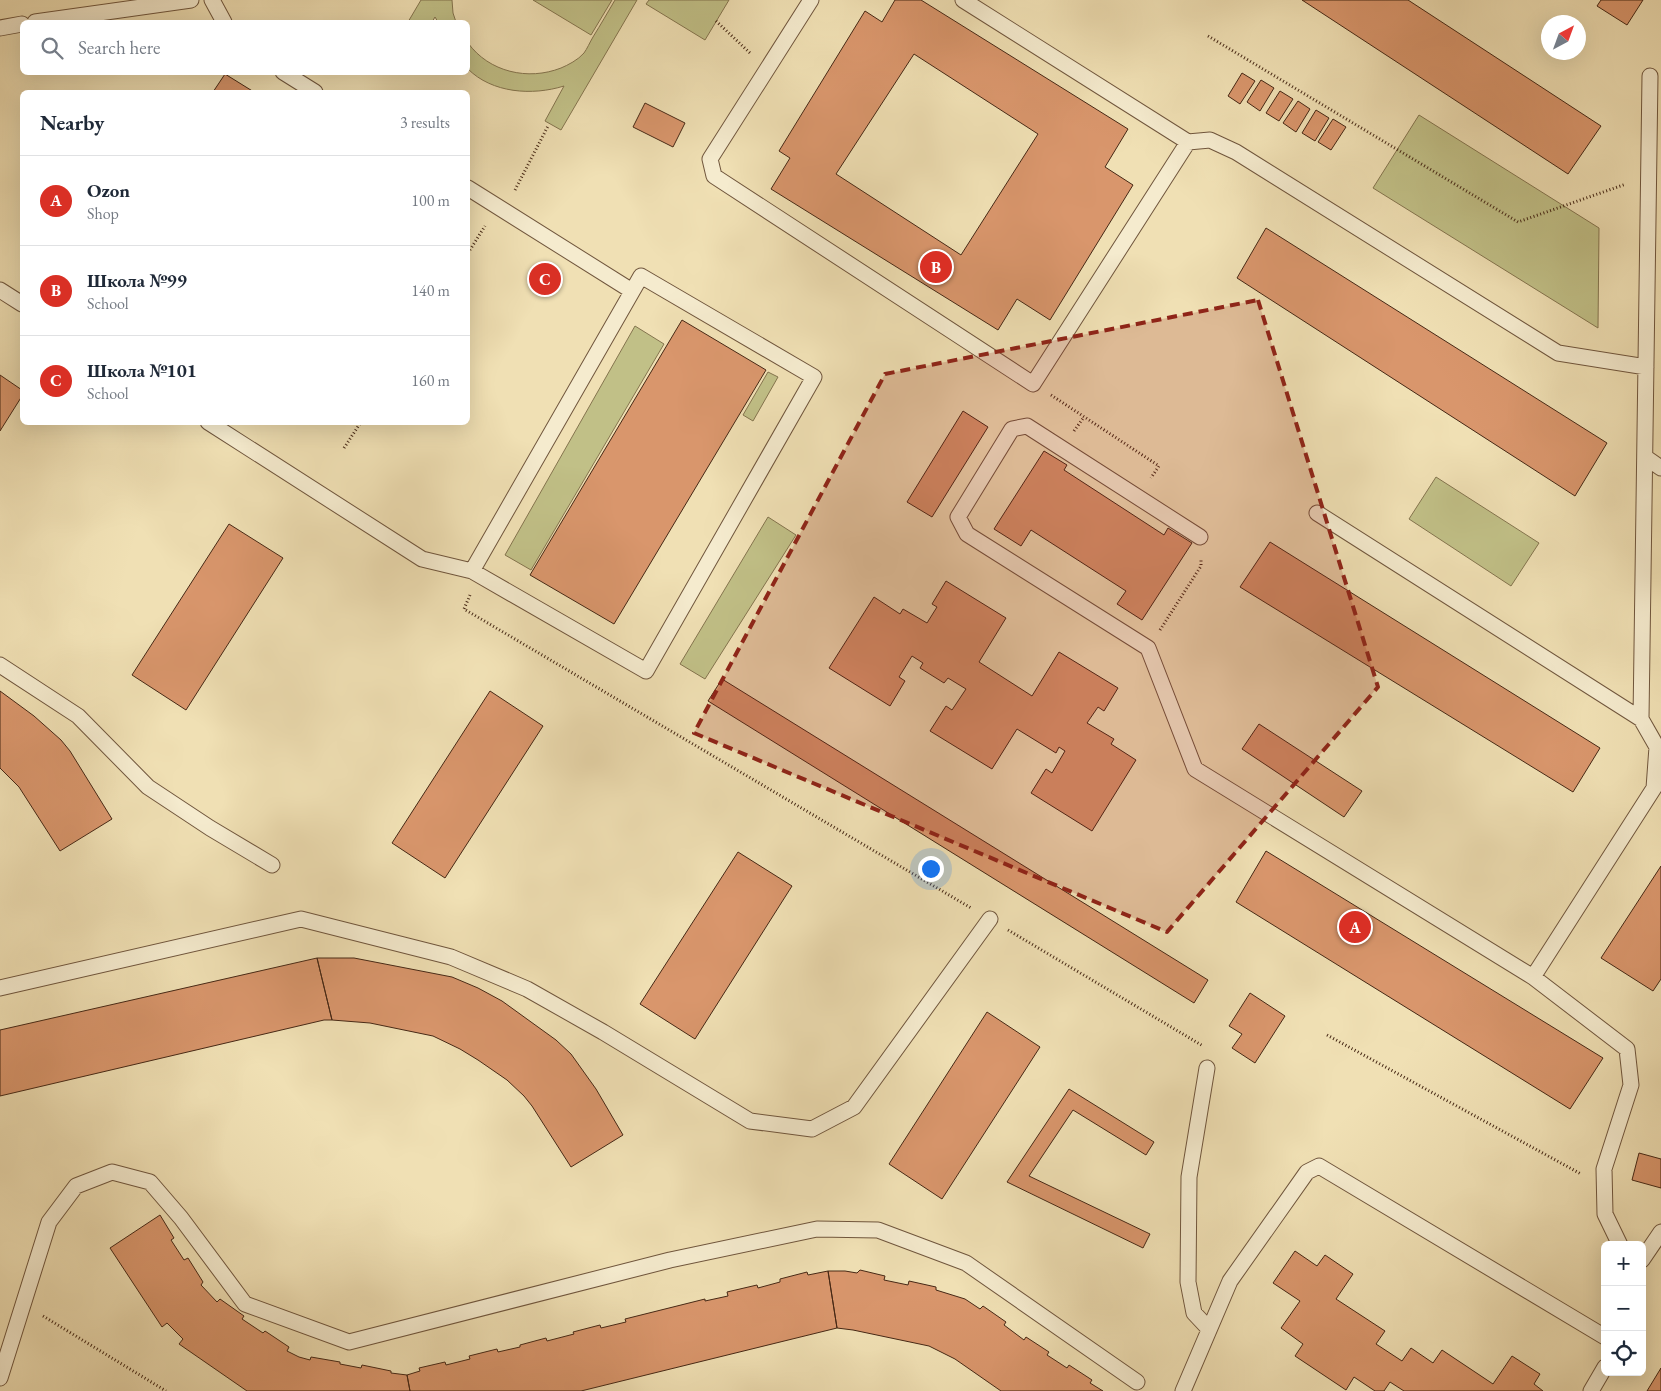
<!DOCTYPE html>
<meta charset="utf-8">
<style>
body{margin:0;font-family:"EB Garamond",serif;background:#f2f2f3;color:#1f2937}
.controls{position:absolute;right:15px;bottom:15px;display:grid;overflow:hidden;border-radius:8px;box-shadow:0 5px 20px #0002}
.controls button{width:45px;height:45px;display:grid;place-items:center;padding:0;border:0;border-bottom:1px solid #e0e1e3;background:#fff;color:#1f2937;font:25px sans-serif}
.compass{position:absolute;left:1541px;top:15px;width:45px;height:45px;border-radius:50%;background:#fff;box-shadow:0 5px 20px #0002;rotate:41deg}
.you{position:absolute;left:930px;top:868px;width:18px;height:18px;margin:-12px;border:4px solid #fff;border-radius:50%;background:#1a73e8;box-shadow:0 0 0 8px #1a73e833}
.badge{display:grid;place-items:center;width:32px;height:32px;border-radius:50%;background:#d93025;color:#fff;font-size:16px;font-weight:700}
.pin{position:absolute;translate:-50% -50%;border:2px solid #fff;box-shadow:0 1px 5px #0006}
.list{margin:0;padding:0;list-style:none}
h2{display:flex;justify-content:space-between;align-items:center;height:65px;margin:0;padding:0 20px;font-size:21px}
h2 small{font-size:16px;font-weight:400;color:#747a83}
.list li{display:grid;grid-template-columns:32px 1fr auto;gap:15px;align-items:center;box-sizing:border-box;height:90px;padding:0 20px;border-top:1px solid #e0e1e3}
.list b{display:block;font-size:19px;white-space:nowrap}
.list p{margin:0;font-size:16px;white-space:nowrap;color:#747a83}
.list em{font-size:16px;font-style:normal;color:#747a83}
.icon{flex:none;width:28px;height:28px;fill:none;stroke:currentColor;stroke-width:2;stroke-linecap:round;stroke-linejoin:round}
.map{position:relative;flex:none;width:1661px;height:1391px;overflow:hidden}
.search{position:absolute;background:#fff;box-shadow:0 5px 20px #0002;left:20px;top:20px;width:450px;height:55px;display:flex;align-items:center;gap:12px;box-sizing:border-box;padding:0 18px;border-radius:8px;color:#747a83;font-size:19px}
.panel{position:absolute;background:#fff;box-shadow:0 5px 20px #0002;left:20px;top:90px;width:450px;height:335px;border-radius:8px}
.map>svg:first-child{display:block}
.green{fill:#c1c087;stroke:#84744e}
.building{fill:#d9966c;stroke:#462815;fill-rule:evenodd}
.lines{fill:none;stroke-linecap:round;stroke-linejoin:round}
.service-casing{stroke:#70563d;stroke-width:17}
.path{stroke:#462815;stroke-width:3;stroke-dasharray:1 2.5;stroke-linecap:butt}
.service{stroke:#f5ebce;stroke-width:15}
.marked{fill:#8f2418;fill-opacity:0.2;stroke:#8f2418;stroke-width:4;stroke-dasharray:10 6;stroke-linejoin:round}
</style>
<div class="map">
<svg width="1661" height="1391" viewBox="0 0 1661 1391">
<rect width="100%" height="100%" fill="#f0e0b4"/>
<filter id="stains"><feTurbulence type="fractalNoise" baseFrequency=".004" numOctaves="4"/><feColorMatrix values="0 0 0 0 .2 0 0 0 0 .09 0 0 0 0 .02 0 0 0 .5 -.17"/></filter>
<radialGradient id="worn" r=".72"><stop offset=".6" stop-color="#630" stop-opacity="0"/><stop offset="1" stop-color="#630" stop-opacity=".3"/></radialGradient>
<path class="green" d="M421,0H452L453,13L456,22H438L435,17L432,22H408Z
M533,0H612L591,35Z
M615,0H637L561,130L545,121L564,86C532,96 492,93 468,69V43C489,72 528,81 561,68C568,65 578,60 584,53C587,49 590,42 593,37C601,24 608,12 615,0Z
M649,0H729L705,40L646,4Z
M1419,115L1599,228L1598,328L1373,188Z
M635,326L664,344L531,570L505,555Z
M768,372L778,377L753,421L743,415Z
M1436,477L1539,543L1511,586L1409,519Z
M768,517L796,535L705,679L680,664Z"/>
<path class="building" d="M895,0H921L1128,129L1105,167L1133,185L1050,320L1017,299L998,330L771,189L790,158L779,151L865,11L882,22ZM914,54L1038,134L961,255L836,174Z
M1302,0H1408L1601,126L1568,174Z
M1601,0H1643L1627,25L1597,6Z
M1242,73L1255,81L1240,104L1228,96Z
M225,74L254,92H213Z
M1261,80L1274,88L1260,111L1247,102Z
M1280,91L1293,99L1279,121L1266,113Z
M1298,101L1310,109L1296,132L1283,123Z
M645,103L685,123L673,147L633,127Z
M1316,110L1329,118L1315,141L1302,133Z
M1333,119L1346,127L1331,150L1318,142Z
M1266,228L1607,443L1575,496L1237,278Z
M682,320L766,370L614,624L530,575Z
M0,375L22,390V396L0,431Z
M963,411L988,427L932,517L907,502Z
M1044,451L1067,465L1064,470L1164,535L1168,528L1192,543L1142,620L1117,604L1126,591L1031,530L1021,546L994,529Z
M229,524L283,558L186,710L132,675Z
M1270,542L1600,748L1573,792L1240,587Z
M946,581L1006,618L979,662L1032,696L1059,652L1118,688L1104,711L1098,707L1087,723L1114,739L1111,744L1136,760L1092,831L1031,793L1046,769L1052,773L1065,751L1059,747L1056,753L1017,729L992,769L930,731L946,706L952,710L966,689L948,678L944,683L920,668L923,663L912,656L899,677L905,681L890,706L829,668L874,597L900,614L903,609L927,623L937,607L932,604Z
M722,679L1208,980L1194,1003L708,701Z
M0,691L34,716L61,740L70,751L112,819L60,851L19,787L0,768Z
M490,691L543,726L445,878L392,843Z
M1259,724L1362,791L1344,817L1242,749Z
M1266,851L1603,1058L1570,1109L1236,902Z
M738,852L792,886L695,1039L640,1004Z
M1661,866V979L1653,991L1601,958Z
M317,958H354L452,977L478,988L502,1001L556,1040L571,1054L596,1089L623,1135L571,1167L532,1106L524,1096L507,1080L478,1060L460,1049L433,1036L370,1023L332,1020Z
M317,958L332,1020H324L0,1096V1030Z
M1250,993L1285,1016L1255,1063L1232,1048L1242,1034L1229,1026Z
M987,1012L1040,1047L942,1199L889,1164Z
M1069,1089L1154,1142L1146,1155L1073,1110L1029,1176L1150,1234L1143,1248L1007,1182Z
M1639,1153L1661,1159V1188L1632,1180Z
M160,1215L174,1238L171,1240L184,1260L188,1258L203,1282L201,1285L217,1302L220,1299L244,1316L242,1319L263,1333L265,1331L289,1347L287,1351L299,1357L310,1360L311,1357L340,1362V1364L361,1368L362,1365L391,1371V1373L407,1375L410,1391H247L179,1344L183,1339L167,1323L162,1327L110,1248Z
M1295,1251L1317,1266L1325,1255L1353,1274L1336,1299L1385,1331L1376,1344L1402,1361L1411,1348L1433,1363L1442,1350L1493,1384L1512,1356L1540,1374L1534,1384L1543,1391H1404L1390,1382L1384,1391H1375L1354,1377L1346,1390L1295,1356L1303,1344L1281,1328L1300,1301L1273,1283Z
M860,1270L885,1276L884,1280L908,1285L909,1281L936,1287V1290L965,1299L980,1309L983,1306L1006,1322L1004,1325L1024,1340L1026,1337L1049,1352L1047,1355L1067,1368L1069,1365L1092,1380L1090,1383L1103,1391H1001L955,1359L929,1346L853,1330L837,1328L828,1271H845L857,1273Z
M828,1271L837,1328L581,1391H410L407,1375L420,1371L419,1368L445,1362L446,1365L470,1359L469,1356L497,1349L498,1352L520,1347V1345L546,1338L547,1341L574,1334L573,1332L600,1325L601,1328L626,1322L625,1319L705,1299V1301L728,1296L727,1292L757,1285L758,1288L780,1282V1279L807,1272L808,1275Z
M1661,1368V1391H1647Z"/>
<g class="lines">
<g class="service-casing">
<path id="service" d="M212,0L224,22
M811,0L710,159L714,176L1033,384L1188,142L963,0
M35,22L191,0
M0,28L22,24
M283,72L315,92
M1188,142L1210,140L1236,152L1558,353L1646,367
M468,188L632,291
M0,290L22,304
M208,422L422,559L472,571L641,276L814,377L646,671L472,571
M1645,457L1661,468
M1317,513L1641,719
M1200,537L1027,426L1012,429L958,517L967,534L1148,648L1195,769L1533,977L1627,1049L1631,1085L1604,1169L1605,1214L1620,1245
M0,665L78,716L148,787L210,828L272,865
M1533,977L1654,788L1657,747L1641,719L1650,76
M0,988L301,919L451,957L527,989L603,1032L750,1121L812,1129L854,1107L990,919
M1207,1068L1189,1177L1188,1282L1194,1313L1209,1329
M1642,1260L1661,1232
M0,1378L49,1222L76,1186L112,1172L150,1182L181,1218L245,1304L349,1342L670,1260L817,1229L878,1230L966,1263L1137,1382
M1183,1391L1230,1281L1307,1172L1319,1166L1605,1337
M1591,1391L1605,1367"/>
</g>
<path class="path" d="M716,21L750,53
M1208,36L1518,222L1626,184
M515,190L548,126
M468,253L485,226
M1051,395L1159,466L1151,478
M1074,431L1084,417
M344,448L361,422
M470,595L464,609L971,908
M1160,630L1201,566V559
M1008,930L1203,1046
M1327,1035L1581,1174
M43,1316L166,1391"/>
<use href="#service" class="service"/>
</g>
<path class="marked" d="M1258,300L1378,687L1167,932L694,733L885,374Z"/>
<rect width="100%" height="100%" filter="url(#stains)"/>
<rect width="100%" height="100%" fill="url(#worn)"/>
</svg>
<div class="controls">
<button>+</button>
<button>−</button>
<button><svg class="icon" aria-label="locate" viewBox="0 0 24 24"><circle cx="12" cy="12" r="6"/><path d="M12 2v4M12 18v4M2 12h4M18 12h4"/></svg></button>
</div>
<svg class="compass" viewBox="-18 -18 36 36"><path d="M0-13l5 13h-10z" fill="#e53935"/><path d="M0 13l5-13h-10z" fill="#747a83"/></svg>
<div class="you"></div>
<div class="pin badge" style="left:1355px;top:927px">A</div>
<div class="pin badge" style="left:936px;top:267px">B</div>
<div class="pin badge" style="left:545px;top:279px">C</div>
<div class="search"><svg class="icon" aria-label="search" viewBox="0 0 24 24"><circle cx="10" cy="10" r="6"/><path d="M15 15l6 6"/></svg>Search here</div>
<section class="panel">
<h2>Nearby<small>3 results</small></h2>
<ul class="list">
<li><span class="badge">A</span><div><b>Ozon</b><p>Shop</p></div><em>100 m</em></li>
<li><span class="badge">B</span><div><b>Школа №99</b><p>School</p></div><em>140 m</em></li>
<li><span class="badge">C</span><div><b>Школа №101</b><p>School</p></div><em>160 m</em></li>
</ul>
</section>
</div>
